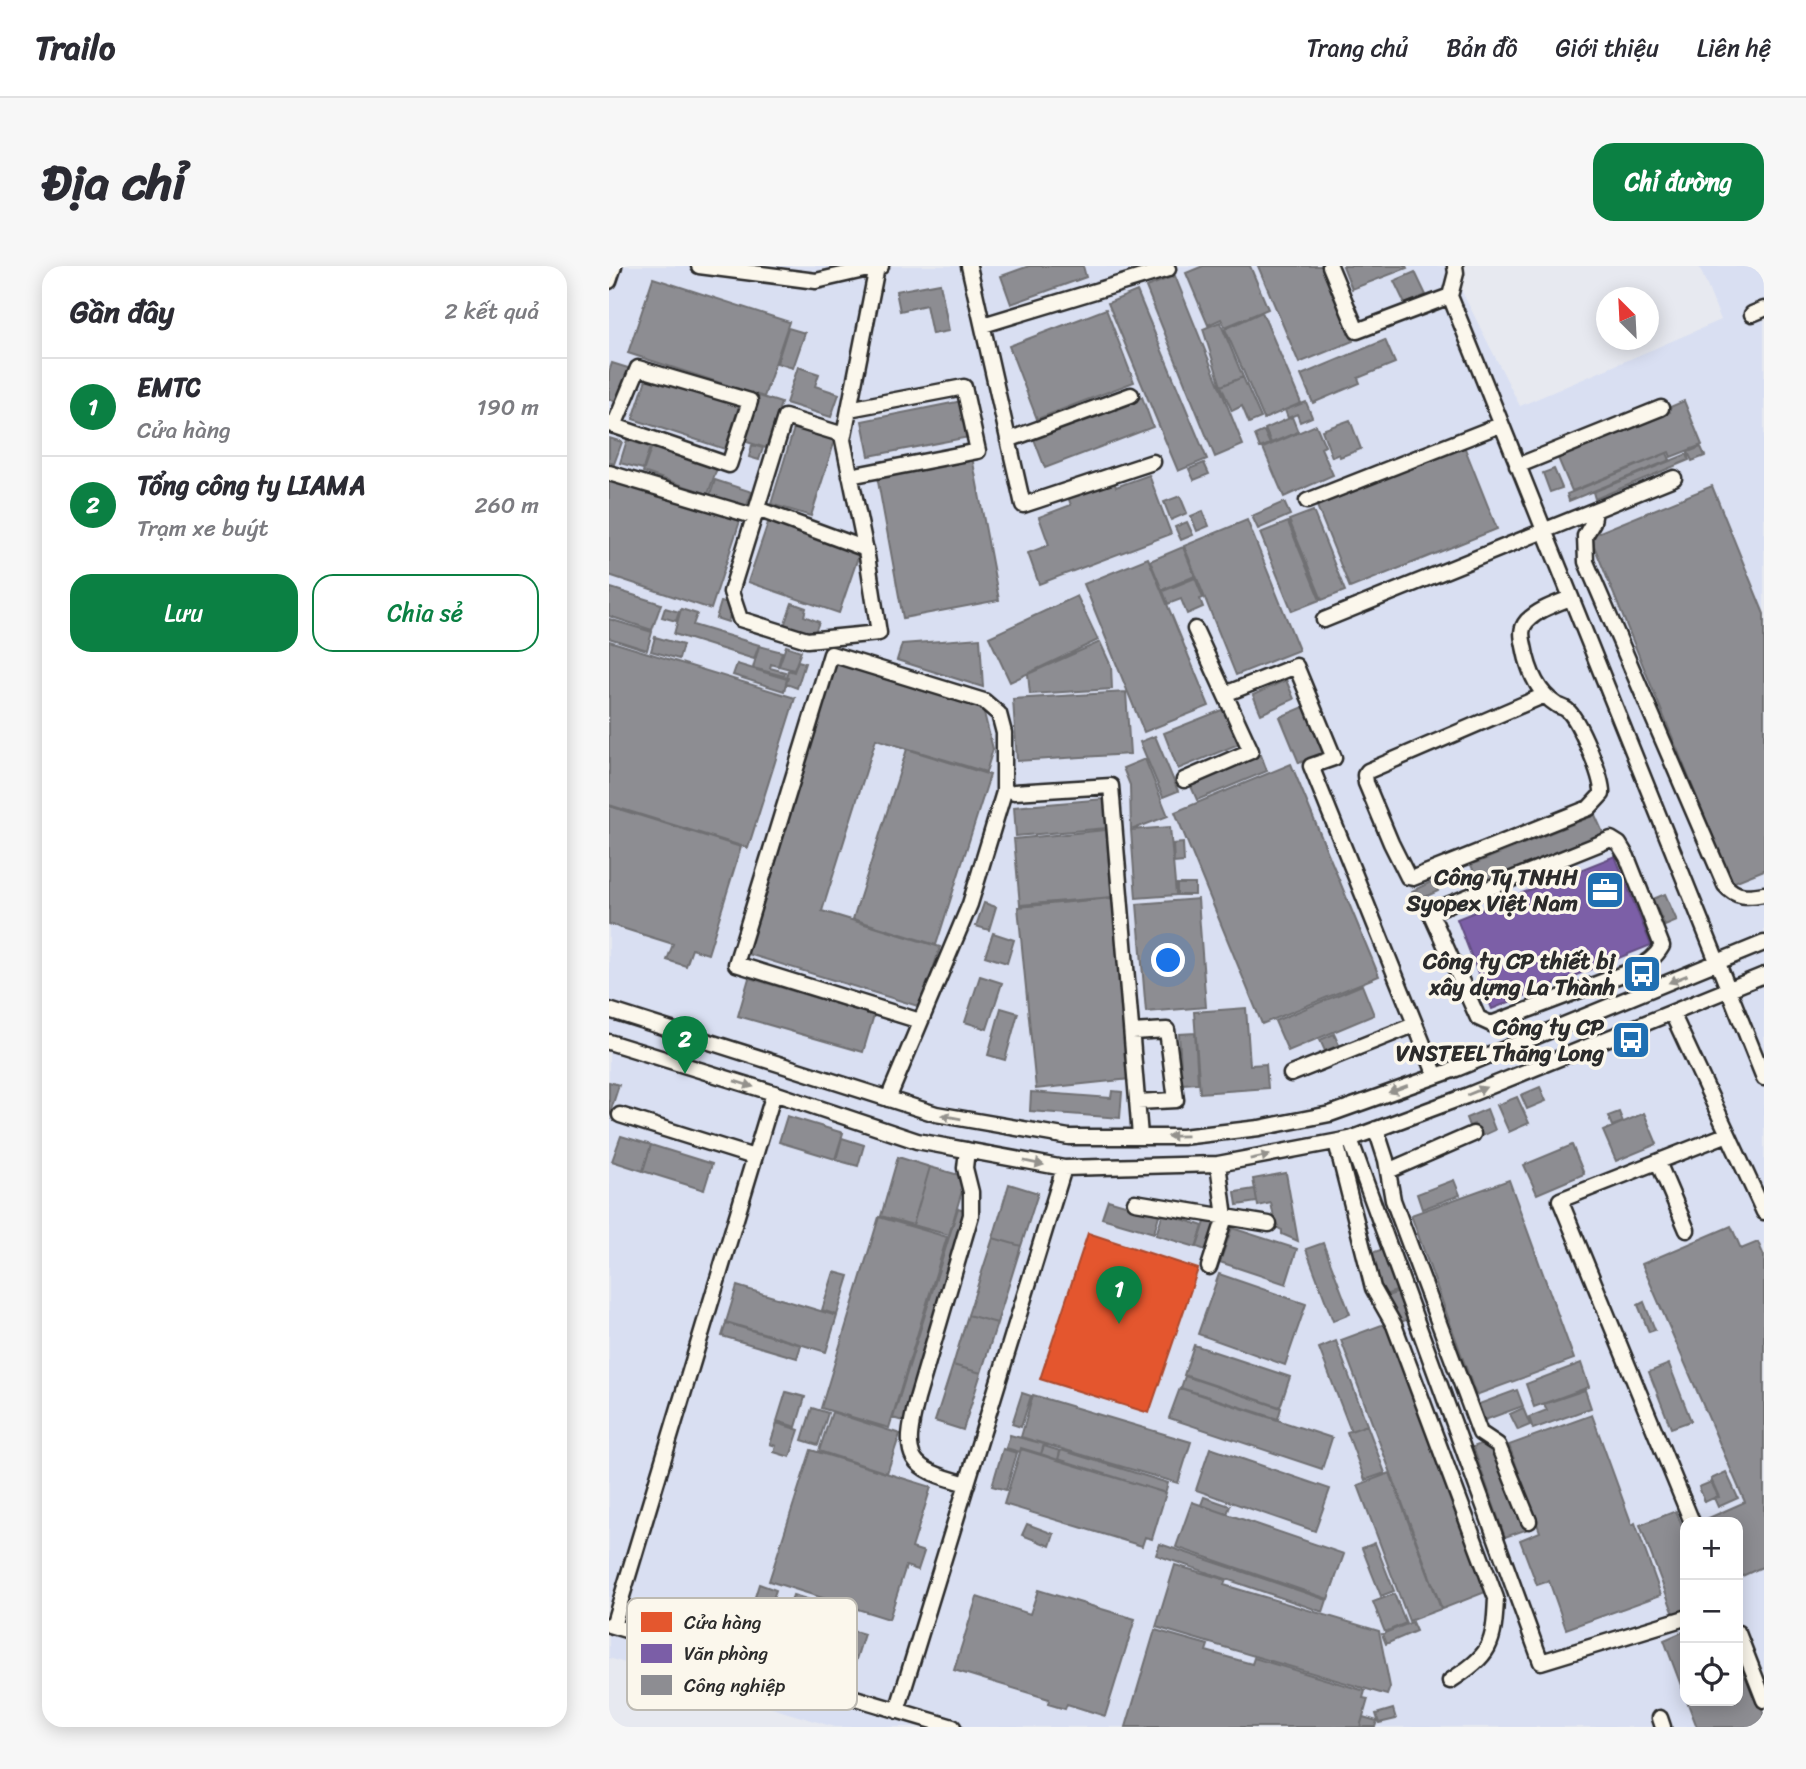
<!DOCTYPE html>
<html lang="vi">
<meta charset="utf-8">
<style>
body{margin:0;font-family:Sriracha,sans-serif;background:#f7f7f7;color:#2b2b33}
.controls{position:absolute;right:21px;bottom:21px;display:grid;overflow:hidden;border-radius:14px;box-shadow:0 4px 18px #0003}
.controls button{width:63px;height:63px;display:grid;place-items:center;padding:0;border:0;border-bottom:2px solid #e1e1e2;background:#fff;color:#2b2b33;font:35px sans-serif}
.compass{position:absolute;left:987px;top:21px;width:63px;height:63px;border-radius:50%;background:#fff;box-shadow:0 4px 18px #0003;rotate:336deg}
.you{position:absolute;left:560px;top:695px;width:24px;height:24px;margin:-18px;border:5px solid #fff;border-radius:50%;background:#1a73e8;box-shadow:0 0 0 10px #1a73e833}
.badge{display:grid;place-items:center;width:46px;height:46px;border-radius:50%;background:#0b8043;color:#fff;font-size:23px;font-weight:700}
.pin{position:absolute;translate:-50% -58px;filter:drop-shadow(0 2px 4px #0008)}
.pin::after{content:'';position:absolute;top:37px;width:24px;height:21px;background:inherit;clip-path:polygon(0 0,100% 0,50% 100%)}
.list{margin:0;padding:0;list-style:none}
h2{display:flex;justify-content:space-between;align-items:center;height:91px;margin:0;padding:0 28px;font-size:30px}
h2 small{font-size:23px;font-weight:400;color:#7c7c81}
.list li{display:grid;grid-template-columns:46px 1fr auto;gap:21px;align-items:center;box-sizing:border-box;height:98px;padding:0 28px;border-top:2px solid #e1e1e2}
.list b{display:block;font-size:26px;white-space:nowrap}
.list p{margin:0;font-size:23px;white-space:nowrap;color:#7c7c81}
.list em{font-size:23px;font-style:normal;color:#7c7c81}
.actions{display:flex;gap:14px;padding:21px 28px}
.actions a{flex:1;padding:16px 0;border:2px solid #0b8043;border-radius:21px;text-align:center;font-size:24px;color:#0b8043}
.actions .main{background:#0b8043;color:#fff}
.icon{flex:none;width:38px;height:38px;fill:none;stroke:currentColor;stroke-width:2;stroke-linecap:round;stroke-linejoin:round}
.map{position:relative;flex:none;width:1155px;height:1461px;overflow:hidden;border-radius:21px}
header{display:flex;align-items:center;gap:42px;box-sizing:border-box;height:98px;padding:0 35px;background:#fff;border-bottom:2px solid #e1e1e2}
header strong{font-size:33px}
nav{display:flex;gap:38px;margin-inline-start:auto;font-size:24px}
.intro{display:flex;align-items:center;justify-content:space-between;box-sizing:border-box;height:168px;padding:0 42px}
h1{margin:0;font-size:49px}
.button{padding:18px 32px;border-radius:21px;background:#0b8043;color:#fff;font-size:24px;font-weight:700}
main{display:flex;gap:42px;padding:0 42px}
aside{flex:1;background:#fff;border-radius:21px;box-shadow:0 4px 18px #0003}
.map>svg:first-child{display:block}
.built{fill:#d9dff2;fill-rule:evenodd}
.shops{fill:#e4572e;stroke:#ac4a2d;stroke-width:2}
.offices{fill:#7b5ea7;stroke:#634f82;stroke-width:2}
.industry{fill:#8d8d92;stroke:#707073;stroke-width:2}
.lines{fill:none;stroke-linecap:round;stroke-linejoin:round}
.minor-casing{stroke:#2b2b2b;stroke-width:19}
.minor{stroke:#fbf7ec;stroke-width:14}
.oneway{fill:#93918c}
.labels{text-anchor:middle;stroke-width:7;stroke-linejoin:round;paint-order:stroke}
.poi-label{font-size:23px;font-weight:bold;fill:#2b2b2b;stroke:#fbf7ec;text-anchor:end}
.key{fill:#fbf7ec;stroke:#bdbab2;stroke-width:2}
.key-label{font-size:19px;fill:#2b2b2b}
</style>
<header>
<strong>Trailo</strong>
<nav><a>Trang chủ</a><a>Bản đồ</a><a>Giới thiệu</a><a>Liên hệ</a></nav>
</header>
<div class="intro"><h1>Địa chỉ</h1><a class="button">Chỉ đường</a></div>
<main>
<aside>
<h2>Gần đây<small>2 kết quả</small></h2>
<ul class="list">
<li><span class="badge">1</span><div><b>EMTC</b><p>Cửa hàng</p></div><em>190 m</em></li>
<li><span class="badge">2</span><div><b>Tổng công ty LIAMA</b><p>Trạm xe buýt</p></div><em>260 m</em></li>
</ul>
<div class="actions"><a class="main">Lưu</a><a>Chia sẻ</a></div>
</aside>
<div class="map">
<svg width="1155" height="1461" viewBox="0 0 1155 1461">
<rect width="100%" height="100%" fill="#e7e9f0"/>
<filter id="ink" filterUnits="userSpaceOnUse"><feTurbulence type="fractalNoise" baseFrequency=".0143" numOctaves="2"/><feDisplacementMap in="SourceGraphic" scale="14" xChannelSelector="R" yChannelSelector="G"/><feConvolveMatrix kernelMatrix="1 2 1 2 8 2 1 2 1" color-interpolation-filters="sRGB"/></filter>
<g filter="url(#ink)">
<path class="built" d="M0,0H840L911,140L1112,54L1090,0H1155V1461H225L0,1392ZM1076,1256H1129V1435H1076Z"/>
<path class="shops" d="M479,967L589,1003L540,1147L431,1113Z"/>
<path class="offices" d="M1006,590L1042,679L883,743L848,653Z"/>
<path class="industry" d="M420,0H474L477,11L402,38L392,10Z
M594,0H641L659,43L616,61L612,53L599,59L577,7Z
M649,0H713L744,75L690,97Z
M734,0H797L798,2L743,23Z
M806,6L817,29L796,38L785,15Z
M566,10L634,179L606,191L537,21Z
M44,12L180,56L155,131L19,87Z
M331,17L340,65L323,68L317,39L291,45L287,25Z
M528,25L598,193L569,205L499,37Z
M497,43L525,116L428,153L400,80Z
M653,46L692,137L655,153L616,63Z
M611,56L634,111L612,120L594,63Z
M179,62L196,67L184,102L168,97Z
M776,74L786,97L749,112L751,117L704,137L692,109Z
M3,97L22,103L10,137L0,133V106Z
M189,101L210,108L206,120L230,128L222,151L177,137Z
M38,110L130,140L116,183L24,153Z
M634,111L652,152L640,157L633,140L623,145L612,120Z
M150,130L172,137L157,182L135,175Z
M533,131L544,161L436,202L425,173Z
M353,135L360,171L260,190L253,155Z
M1075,135L1093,179L1062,191L1060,186L963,225L949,192L1061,146L1059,142Z
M697,136L703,151L691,156L688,148L679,152L676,144Z
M683,151L689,166L662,177L656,163Z
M741,154L752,183L731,191L730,188L723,191L713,164Z
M186,159L227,171L202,250L162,238Z
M707,159L716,180L712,182L724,209L675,231L654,182Z
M655,165L661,178L651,182L646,169Z
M0,172L13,176L5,198L0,196Z
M18,174L41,181L34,203L11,197Z
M143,179L154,182L150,194L140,191Z
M43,180L108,202L99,228L34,206Z
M855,180L888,263L741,322L708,240Z
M1092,181L1096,190L1083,195L1079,186Z
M1058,187L1061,194L960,235L958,228Z
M1078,188L1080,194L986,233L984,226Z
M363,191L390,334L294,352L268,210Z
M595,197L600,208L585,214L580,203Z
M945,203L953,222L941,226L934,207Z
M0,208L100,245L102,240L117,246L116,250L131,255L102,343L0,309Z
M540,209L562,268L430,318L419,287L440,279L430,251L462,239L459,231L504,213L507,221Z
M106,214L143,226L136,244L100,232Z
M1103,220L1155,348V604L1123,617L981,270Z
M571,230L578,247L562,254L555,236Z
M675,236L681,249L649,263L643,250Z
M594,245L600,260L588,265L582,250Z
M704,245L736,325L713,334L680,254Z
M160,254L251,285L230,347L139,316Z
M638,254L690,384L627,409L575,280Z
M578,256L584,269L572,274L566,261Z
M679,256L711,334L683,345L651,267Z
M574,281L586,310L553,324L541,295Z
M539,292L600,440L535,466L475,318Z
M586,312L594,332L591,333L594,341L578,348L572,333L559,338L554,325Z
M2,322L52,338L43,364L0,350V330Z
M468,330L489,374L401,416L380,371Z
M112,336L124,339L119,356L107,352Z
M183,337L197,342L195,350L210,356L204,371L175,360Z
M56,342L70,346L67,355L53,351Z
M72,343L88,348L84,359L150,379L145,393L65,368Z
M0,353L43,366L38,384L0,372Z
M46,371L74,379L70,393L42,385Z
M371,372L374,421L288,394L293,378Z
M0,375L186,432L139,582L0,539Z
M491,376L502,400L503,423L421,428L419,408Z
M150,380L173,386L169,400L162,398L161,402L176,406L175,410L144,402Z
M177,380L192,385L185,404L170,400Z
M228,394L373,439L384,483L377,506L267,473L213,645L331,681L312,741L136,687Z
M189,395L196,397L188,422L177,418L179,412L177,411L179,404L185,406Z
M128,398L178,413L175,425L124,409Z
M677,414L685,433L652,448L644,429Z
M517,426L521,488L408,495L404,433Z
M697,440L716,486L690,497L671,451Z
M618,442L632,477L569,503L555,467Z
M546,470L569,525L554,531L531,476Z
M298,483L381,509L327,679L244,653Z
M652,489L658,505L588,534L581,518Z
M536,493L559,550L522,564L521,519L514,502Z
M682,498L770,710L653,758L566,546Z
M495,533L498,562L407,570L405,541Z
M0,540L132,581L99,688L83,683L77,700L58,694L64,678L0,658Z
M986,549L995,569L871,620L862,599Z
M561,561L567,629L527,632L522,564Z
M497,564L503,631L411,639L405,573Z
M574,577L575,596L565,597L564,578Z
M824,615L829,625L807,635L803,625Z
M568,618H586V629H568Z
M1056,628L1068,655L1056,660L1044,633Z
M503,632L521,813L427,823L409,641Z
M589,633L597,741L537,746L528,638Z
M375,637L387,641L380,664L367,660Z
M384,667L405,674L398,697L376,690Z
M371,710L393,717L378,763L356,756Z
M140,712L265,749L254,786L129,750Z
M753,719L765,749L679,785L666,755Z
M392,742L409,747L396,794L379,789Z
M637,742L641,799L657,798L659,822L591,827L585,746Z
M586,767L589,817L573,818L570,768Z
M725,768L730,779L716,785L711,774Z
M0,816L10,819L0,850Z
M931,821L937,835L918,843L912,829Z
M503,825L513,826L511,852L421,845L422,826L502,832Z
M908,831L920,857L900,866L888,839Z
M878,843L886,864L871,871L865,858L860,860L857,852Z
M1010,846L1014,856L1003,860L999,850Z
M1035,847L1048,878L1007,895L994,865Z
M178,850L234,867L226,893L170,876Z
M12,870L42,879L34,905L3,895Z
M233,872L255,879L249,900L227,894Z
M42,879L103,898L95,924L34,905Z
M963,879L975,908L928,928L915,899Z
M289,891L321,901L304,959L272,950Z
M321,901L357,911L340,969L304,959Z
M677,907L689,975L673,968V964L667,961L662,937L649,940L644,913Z
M845,914L851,929L813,943L808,928Z
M900,914L965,1093L867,1129L802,949Z
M400,918L429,927L412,980L384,972Z
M646,923L648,936L628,939L626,926Z
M499,934L550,949L545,967L493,952Z
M349,942L362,946L297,1156L284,1152Z
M554,947L594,960L587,981L547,969Z
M270,951L338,971L280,1162L212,1142Z
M597,953L608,956L599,985L588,981Z
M1122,960L1132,983L1149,976L1155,990V1305L1153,1301L1129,1312V1256L1093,1255L1136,1236L1033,998Z
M623,962L688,983L677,1018L611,996Z
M384,972L412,980L388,1057L359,1049Z
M714,977L741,1048L724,1055L697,983Z
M774,983L790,1024L776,1029L760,988Z
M225,1006L240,1010L228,1049L213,1044Z
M610,1008L697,1038L676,1099L589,1068Z
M128,1020L228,1050L217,1086L117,1056Z
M790,1026L800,1053L789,1057L778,1030Z
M1035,1036L1046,1064L1040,1066L1029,1039Z
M359,1049L388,1057L372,1107L344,1099Z
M117,1057L192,1079L188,1092L113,1070Z
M778,1057L879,1325L833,1343L732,1074Z
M727,1075L758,1159L742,1165L710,1082Z
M585,1079L681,1111L671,1141L575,1109Z
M972,1097L980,1121L925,1141L917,1118Z
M1060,1098L1082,1155L1062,1162L1040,1106Z
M344,1099L372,1107L354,1164L326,1155Z
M576,1110L672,1142L669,1153L572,1122Z
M571,1122L723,1172L713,1203L560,1152Z
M908,1124L914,1140L876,1154L870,1138Z
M976,1124L982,1142L924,1163L920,1151L938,1144L935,1138Z
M177,1126L196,1131L187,1161L168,1155Z
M413,1127L422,1130L412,1161L403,1158Z
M424,1129L582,1176L569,1217L412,1171Z
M203,1142L219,1147L209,1179L193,1174Z
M914,1142L921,1159L909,1164L901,1148Z
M223,1146L291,1168L278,1207L210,1185Z
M983,1149L1023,1259L1026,1257L1052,1329L957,1363L940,1315L928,1319L911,1274L931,1266L900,1179Z
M168,1157L190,1164L181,1191L165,1186L167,1180L161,1178Z
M758,1159L776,1207L756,1214L738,1166Z
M401,1169L435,1178L432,1188L412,1182L411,1186L397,1182Z
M887,1172L919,1263L896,1271L864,1181Z
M435,1180L451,1185L449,1194L432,1188Z
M601,1182L721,1223L706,1265L587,1224Z
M394,1183L408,1187L397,1224L383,1220Z
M412,1183L557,1227L543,1273L536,1271L533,1280L395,1238Z
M202,1184L322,1221L303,1282L315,1286L309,1304L297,1300L280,1353L160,1315Z
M452,1184L559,1217L556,1227L449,1193Z
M1117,1206L1129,1232L1109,1241L1105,1232L1110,1231L1102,1213Z
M781,1207L832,1343L800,1355L749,1219Z
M1102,1216L1109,1230L1096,1236L1090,1221Z
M595,1231L621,1240L618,1248L592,1239Z
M583,1236L735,1288L719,1333L567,1281Z
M1067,1245L1076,1268V1347L1066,1351L1031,1259Z
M418,1258L445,1268L441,1280L413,1269Z
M766,1277L785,1325L772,1330L753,1282Z
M551,1278L718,1334L714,1346L547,1289Z
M566,1299L617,1314L615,1319L770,1365L781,1421L778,1429L547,1361Z
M150,1318L167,1324L162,1339L145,1334Z
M429,1324L526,1353L496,1450L458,1438L456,1443L439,1438L440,1433L345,1404L368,1331L421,1348Z
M785,1328L797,1357L776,1366L764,1336Z
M184,1329L201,1334L198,1347L180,1342Z
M176,1344L255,1368L244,1403L165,1379Z
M803,1356L807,1365L777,1378L773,1368Z
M546,1364L599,1379L597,1385L643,1398L645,1392L756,1425L754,1432L759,1433L751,1461H517Z
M1076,1365V1430L1055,1374Z
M1129,1380L1155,1448V1461H1088L1078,1435H1129Z
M784,1443L787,1453L770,1457L767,1448Z
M754,1451L768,1455L766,1461H751Z"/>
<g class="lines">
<g class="minor-casing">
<path id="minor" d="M90,0L207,15L272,0
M360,0L414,239L544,196
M721,0L748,65L841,30
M846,0L847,7L841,30L1155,812
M0,15L5,0
M1143,48L1155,43
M374,59L559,3L553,0
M240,143L355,121L369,185L241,210
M0,158L120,199L141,135L29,102L5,160
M235,169L176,151L122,326L131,353L198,374L270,367L258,290L234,174L268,1
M399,174L522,129
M908,200L1052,142
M0,207L144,250
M698,235L891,159
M148,243L257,283
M986,245L984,256L976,270L977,296L1116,619C1127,632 1139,631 1155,628
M715,354L1065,212
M616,428L687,400L725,492L702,500L827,810
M936,429L759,505L756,509L757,517L782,577L799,611L804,612L972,545L980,542L993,528C994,512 970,453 958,444C955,441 951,441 948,439C927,426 919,403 915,380C913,370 911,363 918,355C930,343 947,338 961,332
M575,514L642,485L586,363
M405,526L502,520L531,870
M1002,573L1010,578L1018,591L1053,680C1046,692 1039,696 1027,703L882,758L869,752L822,648L826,644Z
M0,744L327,848L460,871H573L650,862L721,848L847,803L1155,677
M1063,747L1119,868L951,934L1083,1256
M523,766L558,764L567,834L528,836
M0,776L165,827L308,875L455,902L609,898L741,873L857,830L1155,709
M682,808L805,759
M279,833L361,638L395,526V467L390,448L375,435L222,388L127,698L311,755
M11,849L145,891
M767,863L777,894L784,934L871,1167L889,1179L920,1255
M1119,868L1155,946
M741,873L932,1396L1076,1352
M727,876L764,1022L785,1059L887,1332C885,1380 882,1388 841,1415
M358,884L356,902L362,926V949L308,1133C293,1193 298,1202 358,1218
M1049,896L1078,964
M779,905L864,868
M526,936L660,958
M600,1001L616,951L609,898
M0,1359L344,1461
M4,1360L165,827
M1129,1367L1155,1434
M288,1445L455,902
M1051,1452L1054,1461"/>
</g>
<use href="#minor" class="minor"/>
</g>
<defs><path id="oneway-solid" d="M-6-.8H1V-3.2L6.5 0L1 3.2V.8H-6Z" transform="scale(1.75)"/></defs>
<g class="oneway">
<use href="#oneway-solid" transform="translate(1069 713) rotate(158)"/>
<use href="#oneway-solid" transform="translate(135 818) rotate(17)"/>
<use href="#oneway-solid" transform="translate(789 823) rotate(160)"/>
<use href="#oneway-solid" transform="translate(868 825) rotate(-22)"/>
<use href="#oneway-solid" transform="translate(342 851) rotate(-170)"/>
<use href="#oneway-solid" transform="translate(568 870) rotate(179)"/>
<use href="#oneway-solid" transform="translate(651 891) rotate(-11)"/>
<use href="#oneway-solid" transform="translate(425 897) rotate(11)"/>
</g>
</g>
<defs>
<g id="office-square" transform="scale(2.0125)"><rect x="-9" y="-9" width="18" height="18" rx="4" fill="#1f6fb2" stroke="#fbf7ec"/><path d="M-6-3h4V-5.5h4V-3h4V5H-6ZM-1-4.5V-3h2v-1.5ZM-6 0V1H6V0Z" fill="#fff"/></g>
<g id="bus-square" transform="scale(2.0125)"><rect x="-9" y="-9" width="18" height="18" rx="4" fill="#1f6fb2" stroke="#fbf7ec"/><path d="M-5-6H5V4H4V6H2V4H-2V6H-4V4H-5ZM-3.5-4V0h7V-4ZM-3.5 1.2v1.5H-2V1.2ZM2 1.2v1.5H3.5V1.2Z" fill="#fff"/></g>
</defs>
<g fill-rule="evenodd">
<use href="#office-square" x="996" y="624"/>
<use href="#bus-square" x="1033" y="708"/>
<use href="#bus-square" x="1022" y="774"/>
</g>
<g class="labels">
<g class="poi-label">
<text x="969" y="619">Công Ty TNHH<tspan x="969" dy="26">Syopex Việt Nam</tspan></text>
<text x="1006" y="703">Công ty CP thiết bị<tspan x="1006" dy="26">xây dựng La Thành</tspan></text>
<text x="995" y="769">Công ty CP<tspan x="995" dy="26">VNSTEEL Thăng Long</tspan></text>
</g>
</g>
<rect x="18" y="1332" width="230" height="112" rx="10" class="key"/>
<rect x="32" y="1346" width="31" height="20" fill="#e4572e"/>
<rect x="32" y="1378" width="31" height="19" fill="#7b5ea7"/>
<rect x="32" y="1409" width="31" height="20" fill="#8d8d92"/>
<g class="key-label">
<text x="75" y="1363">Cửa hàng</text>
<text x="75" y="1394">Văn phòng</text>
<text x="75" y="1426">Công nghiệp</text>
</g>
</svg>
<div class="controls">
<button>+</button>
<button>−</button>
<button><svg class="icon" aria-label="locate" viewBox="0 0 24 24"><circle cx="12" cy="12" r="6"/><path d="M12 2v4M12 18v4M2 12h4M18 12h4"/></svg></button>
</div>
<svg class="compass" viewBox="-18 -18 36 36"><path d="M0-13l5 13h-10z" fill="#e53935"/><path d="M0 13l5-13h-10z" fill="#7c7c81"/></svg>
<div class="you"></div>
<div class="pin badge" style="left:510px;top:1058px">1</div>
<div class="pin badge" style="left:76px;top:808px">2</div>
</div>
</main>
